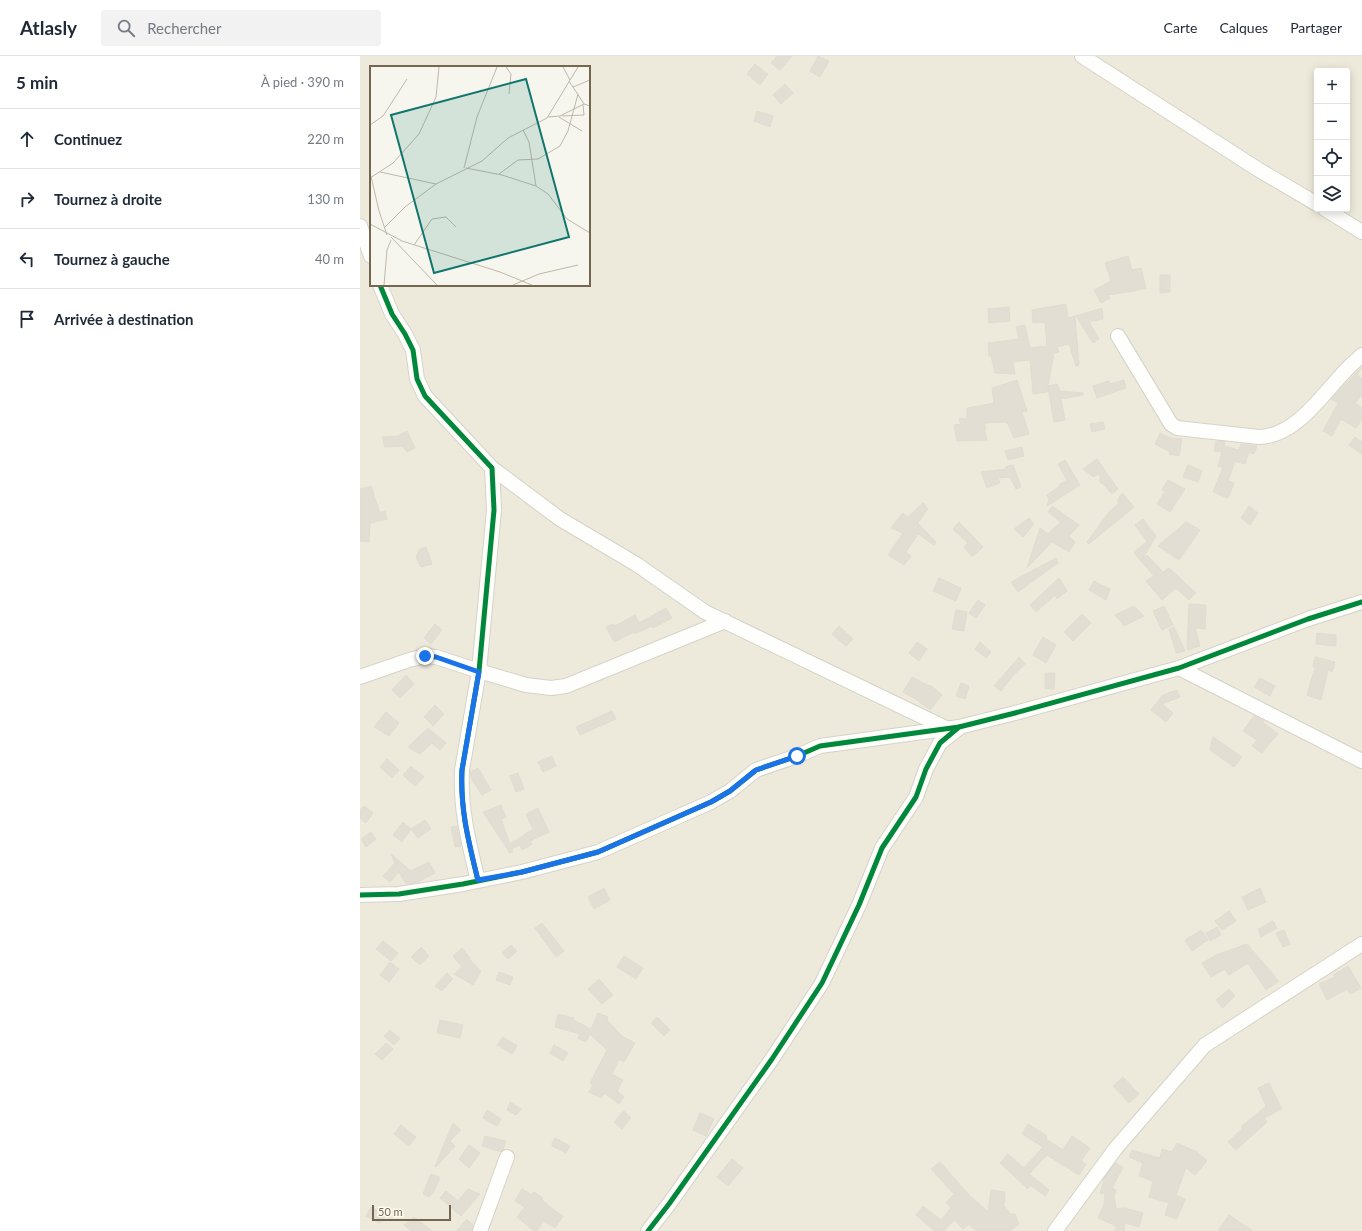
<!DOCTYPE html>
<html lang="fr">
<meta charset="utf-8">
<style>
body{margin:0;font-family:Lato,sans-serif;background:#f2f2f3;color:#1f2937}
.controls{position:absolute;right:12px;top:12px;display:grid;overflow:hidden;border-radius:4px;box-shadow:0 2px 10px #0003}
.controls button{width:36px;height:36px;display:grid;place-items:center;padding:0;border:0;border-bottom:1px solid #e0e1e3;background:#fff;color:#1f2937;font:20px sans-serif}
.scale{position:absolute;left:12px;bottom:10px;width:79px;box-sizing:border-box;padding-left:4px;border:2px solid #74664f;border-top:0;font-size:11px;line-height:14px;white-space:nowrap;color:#74664f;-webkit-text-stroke:3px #fefcf0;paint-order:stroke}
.stop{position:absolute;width:12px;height:12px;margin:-9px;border:3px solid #1a73e8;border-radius:50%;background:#fff}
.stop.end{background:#1a73e8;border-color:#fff;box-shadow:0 1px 4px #0008}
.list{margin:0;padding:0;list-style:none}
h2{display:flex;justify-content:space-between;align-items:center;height:52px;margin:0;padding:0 16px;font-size:17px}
h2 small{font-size:13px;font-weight:400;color:#747a83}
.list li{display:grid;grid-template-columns:26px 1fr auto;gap:12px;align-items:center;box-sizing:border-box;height:60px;padding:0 16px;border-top:1px solid #e0e1e3}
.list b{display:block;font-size:15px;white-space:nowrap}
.list em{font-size:13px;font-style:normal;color:#747a83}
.icon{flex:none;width:22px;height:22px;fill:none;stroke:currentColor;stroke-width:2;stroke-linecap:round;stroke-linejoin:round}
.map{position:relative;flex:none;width:1002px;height:1175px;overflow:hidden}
header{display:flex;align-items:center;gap:24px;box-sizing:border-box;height:56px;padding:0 20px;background:#fff;border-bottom:1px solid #e0e1e3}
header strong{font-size:19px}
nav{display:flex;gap:22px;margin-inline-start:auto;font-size:14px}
.search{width:280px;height:36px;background:#f2f2f3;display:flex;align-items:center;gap:10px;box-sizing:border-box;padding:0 14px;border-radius:4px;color:#747a83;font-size:15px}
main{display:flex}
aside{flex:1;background:#fff}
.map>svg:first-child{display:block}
.residential{fill:#eeeadb;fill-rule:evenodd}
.building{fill:#e2ded4;stroke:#e0dcd0}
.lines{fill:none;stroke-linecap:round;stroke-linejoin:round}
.minor-casing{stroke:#d5d2ca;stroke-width:16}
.minor{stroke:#fefefc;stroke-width:14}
.cycleway-casing{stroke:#fefcf0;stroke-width:8}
.cycleway{stroke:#00873e;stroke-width:5}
.route{stroke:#1a73e8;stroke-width:5}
.inset-road{fill:none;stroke:#bfb8a9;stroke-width:1}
.view{fill:#0f766e;fill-opacity:0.15;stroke:#0f766e;stroke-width:2}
.inset-edge{fill:none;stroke:#74664f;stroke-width:2}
</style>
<header>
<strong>Atlasly</strong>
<div class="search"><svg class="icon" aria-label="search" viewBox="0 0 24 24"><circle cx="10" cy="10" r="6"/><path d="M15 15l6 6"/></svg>Rechercher</div>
<nav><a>Carte</a><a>Calques</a><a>Partager</a></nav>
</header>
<main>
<aside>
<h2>5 min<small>À pied · 390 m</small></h2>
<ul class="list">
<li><svg class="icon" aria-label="ahead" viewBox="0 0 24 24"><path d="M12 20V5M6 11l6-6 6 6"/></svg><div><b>Continuez</b></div><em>220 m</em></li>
<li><svg class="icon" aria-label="right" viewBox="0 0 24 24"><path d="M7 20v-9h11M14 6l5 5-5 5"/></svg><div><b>Tournez à droite</b></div><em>130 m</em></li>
<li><svg class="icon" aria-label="left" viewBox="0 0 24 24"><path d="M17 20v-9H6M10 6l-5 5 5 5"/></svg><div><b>Tournez à gauche</b></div><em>40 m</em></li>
<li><svg class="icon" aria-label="arrive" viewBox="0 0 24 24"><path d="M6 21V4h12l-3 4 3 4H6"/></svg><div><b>Arrivée à destination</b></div></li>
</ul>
</aside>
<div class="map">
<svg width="1002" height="1175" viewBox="0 0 1002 1175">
<rect width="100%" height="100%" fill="#f7f6ee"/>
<path class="residential" d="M0,0H1002V1175H0ZM11,11H229V229H11ZM957,15H987V153H957Z"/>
<path class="building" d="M417,0H432L420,14L411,7Z
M458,0L469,5L460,21L450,15Z
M395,8L408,18L400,29L387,18Z
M425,28L433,37L421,48L413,39Z
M397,55L413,60L410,71L394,65Z
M768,200L772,214L781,212L786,232L774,235L748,239L750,242L741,247L734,234L751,225L745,207Z
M800,219H810V236L800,237Z
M706,248L708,262L715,260L719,309L716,310L709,288L697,291L699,296L694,297L688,330L697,328L700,335L723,337V339L701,343L705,364L694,366L688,331L687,336L673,338L670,304L653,306L655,318L635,317L631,300H629L628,287L659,283L656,271L665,269L670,292L687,290L685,266L673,267L672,254Z
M649,251L650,265L629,267L628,253Z
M742,252L743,263L729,266L739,283L733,287L716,260Z
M1002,311L997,319L1002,323V339L995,347L1002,352V363L996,372L981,363L972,380L963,375L978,347L971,343Z
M657,324L667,355L662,356L669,378L654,382L647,366L624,367L626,374H624L627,384L597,385L594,369L601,368L599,363L607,362V352L634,347L632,332Z
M764,324L766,332L737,342L733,330L749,325L750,328Z
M743,366L745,373L732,376L730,368Z
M47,375L55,392L47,396L43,390L25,391L22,381L38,380Z
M800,377L810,382L822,383L819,400L809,398L810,396L795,388Z
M995,381L1002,386V398L989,389Z
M856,385L865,386L864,391V390L879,394L881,388L897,390L894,398L889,396L885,408L875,405L868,425L874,427L868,442L853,436L863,411L858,410L862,396L854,395Z
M662,391L664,400L648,404L645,395Z
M737,403L758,433L753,437H751L745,430L739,425L741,422L738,418L734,421L723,413Z
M705,404L720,429L687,450L689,443L687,439L700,430L699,429L707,424L698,408Z
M653,409L661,431L656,433L650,421L638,422L640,427L627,432L621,416L646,413L645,411Z
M828,409L842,415L838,426L823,421Z
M808,424L825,433L810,456L797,448L805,435L802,434Z
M11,430L20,457L25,455L27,463L10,467L9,486L0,485V433Z
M762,437L774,451L729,488L727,486L749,456L759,447L757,445Z
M563,447L568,453L558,467L576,486L574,489L558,478L546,496L551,500L544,509L528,499L543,477L531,472L543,457L548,461Z
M692,450L719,469L709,480L715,486L709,496L692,486L667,512L680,472L688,478L701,466L688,456Z
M889,450L898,457L890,469L881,462Z
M669,462L674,468L663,481L654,473Z
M783,463L796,480L782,504L787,499L803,516L809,512L836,537L829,544L816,532L802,544L786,525L794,520L774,497L787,485L775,469Z
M599,466L623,491L612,501L604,491L608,487L593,473Z
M826,466L840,474L819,504L798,490Z
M66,491L72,508L61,511L56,501L59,494Z
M696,502L698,507L658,536L651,526Z
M579,522L601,532L596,545L573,535Z
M699,522L707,535L697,543L695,539L676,556L670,549Z
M734,525L750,533L746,544L729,534Z
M618,544L625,549L616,562L609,557Z
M829,548L846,549L845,573L835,572L840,590L827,594Z
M774,550L784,560L764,570L755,559Z
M804,550L813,569L802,574L793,555Z
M306,552L312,562L293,572L292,570L275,578L274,576L254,586L246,571L253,568L255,570L275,559L279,567Z
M596,554L607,556L604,575L592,573Z
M722,558L731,567L713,585L704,576Z
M75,568L82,574L71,588L64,582Z
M479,570L493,583L486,590L472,578Z
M814,571L825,595L816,597L809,573Z
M957,577L976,579V590L956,588Z
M683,581L696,589L686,607L673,599Z
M557,586L567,593L559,605L549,597Z
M620,586L631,596L626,602L615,593Z
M659,601L665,608L651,622L641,635L634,630Z
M955,601L975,606L972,616L968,614L961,644L947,639L955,611H953Z
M685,617H695L694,633H685Z
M46,619L54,628L40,642L32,634Z
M552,621L569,630L570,629L582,639L570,654L557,644L543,636Z
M900,622L915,630L910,640L894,631Z
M601,627L609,630L605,643L596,640Z
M817,634L820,641L802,648L813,657L806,666L791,654L803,639Z
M75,649L84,658L73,670L64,661Z
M252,655L256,663L220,679L216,671Z
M26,656L39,667L29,680L14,671Z
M894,660L904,665L903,666L918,678L902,697L892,690L897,684L883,675Z
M68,672L86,687L80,694L72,687L60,698L48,691Z
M853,681L882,701L874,711L850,694Z
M192,700L196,710L183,716L178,706Z
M27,703L39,714L32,722L20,711Z
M51,710L64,721L55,730L43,719Z
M118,712L131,734L122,739L110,720V716Z
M158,717L164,733L156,736L150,720Z
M141,749L146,761L141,763L150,788L173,773L166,758L178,752L189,776L170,785L172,788L162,794L160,789L152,793L153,796L150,797L123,756Z
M4,750L13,757L6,767L0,762V754Z
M65,764L71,773L58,782L51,773Z
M43,766L51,773L42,786L33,779Z
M97,770L101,790L95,791L91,771Z
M11,776L16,783L6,791L1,783Z
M31,798L51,815L69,806L75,817L56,827L46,828L39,816L30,826L23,820L35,807Z
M244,832L250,844L234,853L228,841Z
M900,832L906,846L888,854L882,841Z
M869,855L876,865L862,874L855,865Z
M913,865L917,872L901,881L898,873Z
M182,867L204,895L196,901L175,872Z
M857,871L861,879L850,885L846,877Z
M841,874L848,884L832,895L825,884Z
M924,874L930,888L923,891L916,877Z
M23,885L38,897L31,905L16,893Z
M887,888L919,925L906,934L888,907L869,919L865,913L851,921L842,907L856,899Z
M151,889L157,895L148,903L142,897Z
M61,891L69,900L60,909L51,901Z
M102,892L110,902L109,903L121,915L113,929L94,918L102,911L93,900Z
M264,900L283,912L276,923L257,911Z
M30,906L39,913L29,926L20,919Z
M988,910L1001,932L990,938L987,933L967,944L959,928L975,921L973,919Z
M139,916L153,921L150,929L136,924Z
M87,917L93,923L82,935L75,930Z
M239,923L253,939L242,948L228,933Z
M869,933L875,940L863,952L856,944Z
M238,957L248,961L247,964L262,980L275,987L264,1006L259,1003L252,1018L263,1024L257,1035L264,1041L259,1048L244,1037L241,1042L229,1036L233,1029L230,1027L247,994L230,978L226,986L218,982L220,978L195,971L198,958L214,962L213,964L231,973Z
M297,961L310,974L304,980L291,967Z
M80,964L103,969L100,982L77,977Z
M30,974L40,983L34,989L24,980Z
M143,981L157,990L152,998L137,989Z
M26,987L33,993L22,1004L15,998Z
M194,989L208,997L203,1005L190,997Z
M763,1021L779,1038L769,1047L753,1030Z
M909,1027L922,1053L904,1062L907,1066L876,1094L868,1086L882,1073L881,1071L906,1050L898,1032Z
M150,1046L161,1053L156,1059L147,1054Z
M127,1054L141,1063L137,1070L123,1062Z
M264,1055L271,1062L262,1073L254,1066Z
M340,1057L354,1063L346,1080L333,1074Z
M93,1067L101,1074L90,1085L95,1090L76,1111L75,1110Z
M668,1068L687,1080L686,1083L703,1094L712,1080L730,1092L721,1105L726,1108L719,1119L687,1099L669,1118L689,1134L685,1140L670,1129L668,1133L640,1107L648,1098L664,1112L683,1091L662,1078Z
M41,1069L56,1081L49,1090L34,1078Z
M125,1080L146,1085L143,1094L141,1096L122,1090Z
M195,1082L210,1090L206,1097L192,1090V1087Z
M817,1087L837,1096L847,1105L835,1119L826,1112L816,1139L825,1143L817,1163L805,1159L809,1147L789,1141L793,1125L779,1120L783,1107L769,1101L772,1094L800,1102L802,1093L812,1096Z
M109,1089L120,1097L109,1112L99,1103Z
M372,1103L383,1112L368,1130L357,1121Z
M580,1106L610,1140L628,1156L631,1134L645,1136L644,1150L651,1158H655L659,1168L650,1175H616L609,1168L603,1173L594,1164L584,1175H575L556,1159L563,1150L581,1164L591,1152L586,1147L594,1138L571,1113Z
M755,1107L763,1111L752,1132L756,1134L754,1140L756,1153L764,1152L783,1157L779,1171L765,1167L764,1175H755L756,1170L738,1162L744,1148L745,1138L740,1137L744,1125L743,1124Z
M71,1118L79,1121V1124L74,1135L69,1141L63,1138Z
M108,1133L120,1138L101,1160L80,1142L86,1135L98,1145Z
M162,1133L172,1139L174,1136L183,1142L182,1144L194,1154L203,1160L195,1172L184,1165L177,1175H174L157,1161L165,1151L155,1145Z
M11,1151L25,1159L20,1167L6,1160Z
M869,1159L893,1175H858Z
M54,1161L72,1175H51L44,1169Z
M107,1163L113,1169L112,1175H96Z"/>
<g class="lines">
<g class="minor-casing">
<path id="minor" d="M722,0L899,114L957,148
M965,153L1002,176
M0,170L11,200
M20,229L32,258L45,278L53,294L57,323L65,340L132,412L134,454L119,615L102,714C100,754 109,787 118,825
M758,280L811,368L817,372L899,381C938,380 965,334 990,310C994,306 998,303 1002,299
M132,412L200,463L276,508L345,556L588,673
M819,612L1002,705
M0,621L49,604L65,600L76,601L119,615L166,629L191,632L206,630L365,565
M0,839L39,838L103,828L162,816L238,796L351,746L370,735L396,714L437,700L460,690L599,671L655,657L819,612L948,563L1002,546
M120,1175L147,1101
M288,1175L309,1148L412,1003L462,927L499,849L522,792L556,741L566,713L580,687L599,672
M695,1175L756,1092L845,989L1002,888"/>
</g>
<use href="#minor" class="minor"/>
<g class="cycleway-casing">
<path id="cycleway" d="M20,229L32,258L45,278L53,294L57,323L65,340L132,412L134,454L119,615L102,714C100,754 109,787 118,825
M0,839L39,838L103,828L162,816L238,796L351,746L370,735L396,714L437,700L460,690L599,671L655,657L819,612L948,563L1002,546
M288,1175L309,1148L412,1003L462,927L499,849L522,792L556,741L566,713L580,687L599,671"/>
</g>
<use href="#cycleway" class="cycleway"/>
</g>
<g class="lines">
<path class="route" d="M65,600L76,601L119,616L102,714C100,754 109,787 118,824L162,816L238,796L351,746L370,735L396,714L437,700"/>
</g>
<g transform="translate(10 10)">
<rect width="220" height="220" fill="#f7f6ee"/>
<path class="inset-road" d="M136,1L141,8L139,28M193,1L200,14M199,15L214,38L220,40M203,21L220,14M192,50L214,49L213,39M178,51L190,50L214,38M189,51L212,65M0,59L13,50L37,13M153,64L159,76L166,120L178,128L197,153L220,167M94,102L107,51L127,1M96,102L132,109L166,120M0,106L9,145L17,169M10,106L66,118M129,108L148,94L168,93L190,80L198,65L208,28M0,112L23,97L49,68L66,31L69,1M0,158L32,175L130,206L162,219M14,162L35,141L66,118L112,95L138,72L177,52L208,1M21,171L67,219M44,179L62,153L76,151L86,161M14,219L17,184L21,174M143,219L169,208L208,199"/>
<path class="view" d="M156,13L199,171L64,207L21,49Z"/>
<rect width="220" height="220" class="inset-edge"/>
</g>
</svg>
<div class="controls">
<button>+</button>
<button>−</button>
<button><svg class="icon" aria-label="locate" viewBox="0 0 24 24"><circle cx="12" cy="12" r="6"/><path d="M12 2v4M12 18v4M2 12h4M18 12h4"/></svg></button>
<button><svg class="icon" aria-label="layers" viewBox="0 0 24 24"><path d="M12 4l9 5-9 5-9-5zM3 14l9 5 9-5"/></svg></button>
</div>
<div class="scale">50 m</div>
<div class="stop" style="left:437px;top:700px"></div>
<div class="stop end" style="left:65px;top:600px"></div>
</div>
</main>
